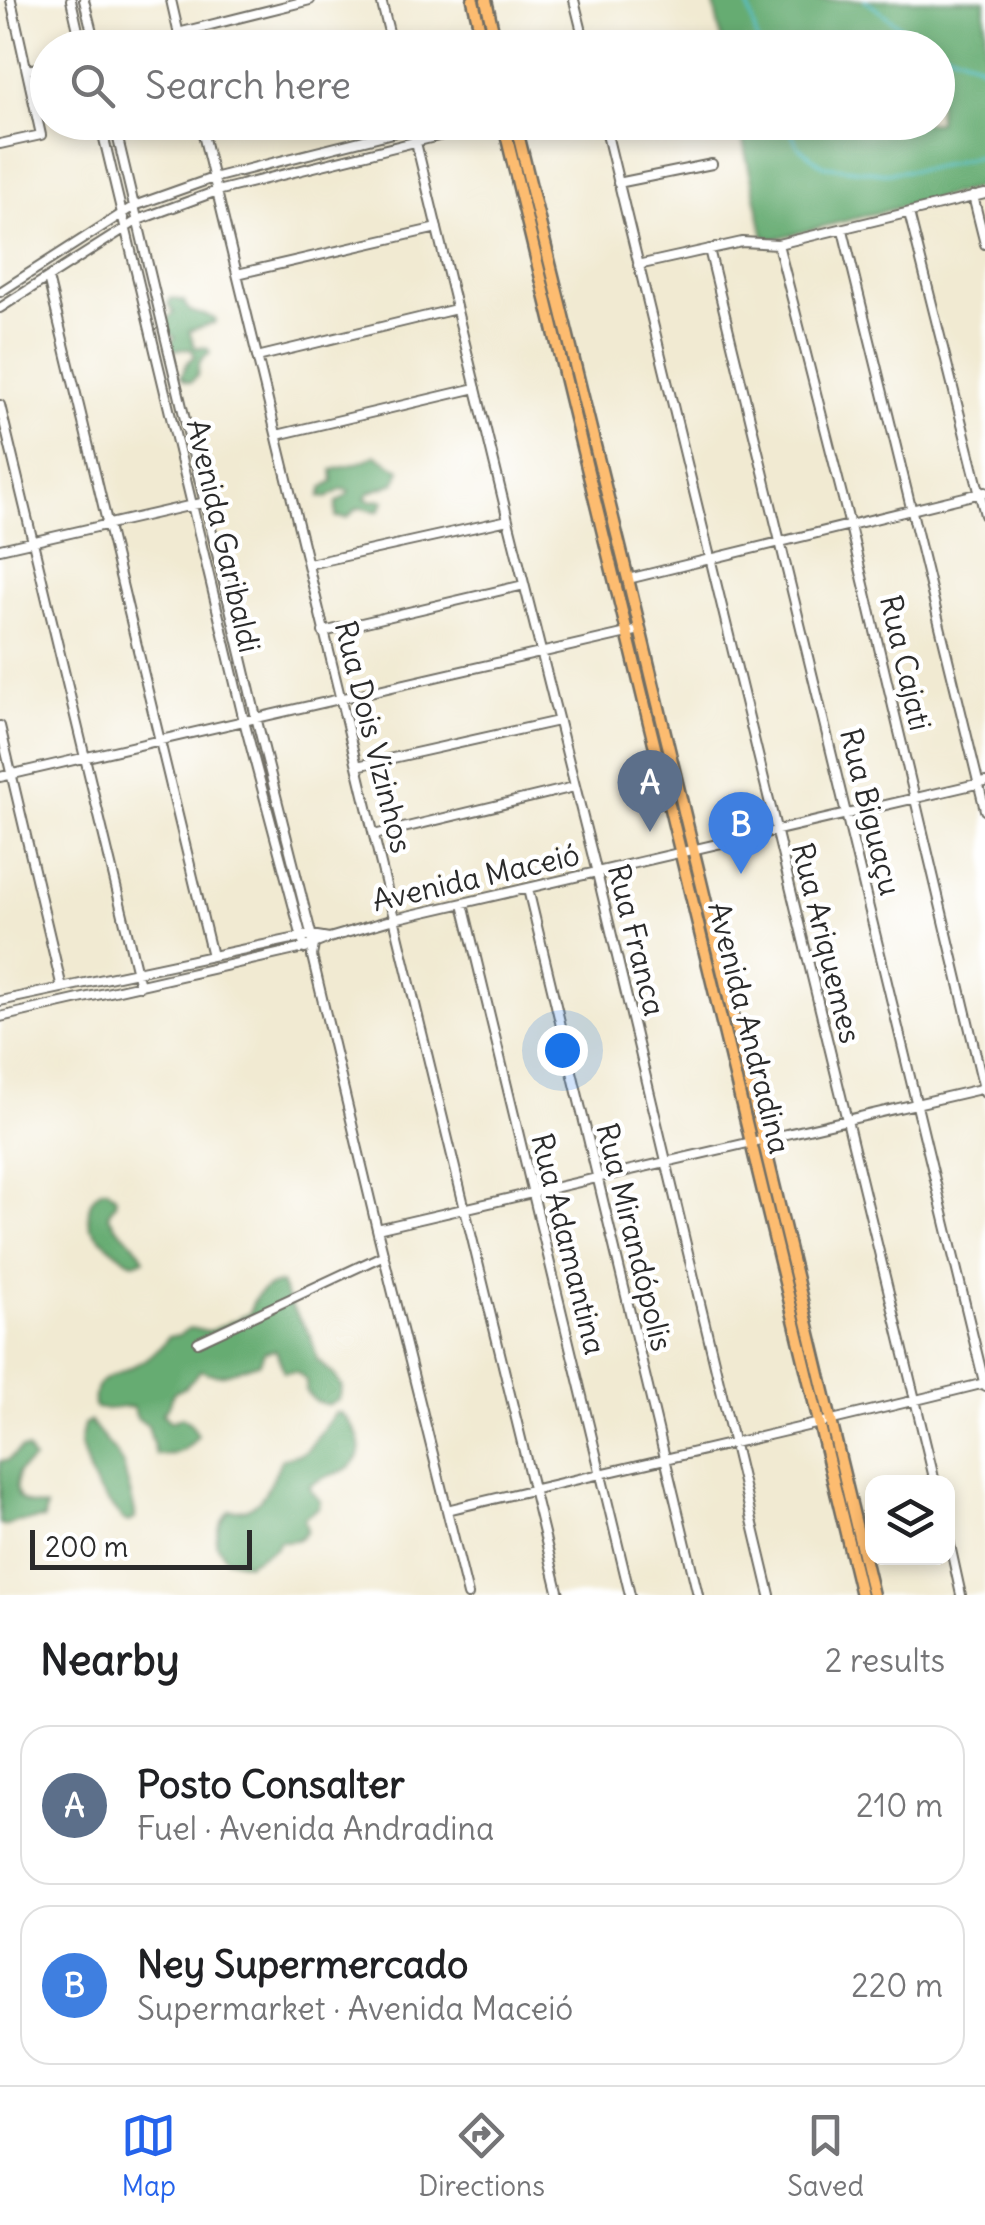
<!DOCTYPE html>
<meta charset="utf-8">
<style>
body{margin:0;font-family:Delius,sans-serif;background:#f6f6f6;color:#202124}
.controls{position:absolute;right:30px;bottom:30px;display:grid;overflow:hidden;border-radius:20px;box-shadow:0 5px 15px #0003}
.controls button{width:90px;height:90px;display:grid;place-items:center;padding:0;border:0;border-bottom:2px solid #e0e0e0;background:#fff;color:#202124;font:50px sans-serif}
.scale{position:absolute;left:30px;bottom:25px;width:222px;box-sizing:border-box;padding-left:10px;border:5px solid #2b2b2b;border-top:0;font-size:28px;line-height:35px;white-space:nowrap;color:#2b2b2b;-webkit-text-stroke:8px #fff;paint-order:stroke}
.you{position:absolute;left:562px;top:1050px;width:35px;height:35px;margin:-25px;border:8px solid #fff;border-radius:50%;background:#1a73e8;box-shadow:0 0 0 15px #1a73e833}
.badge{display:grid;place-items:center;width:65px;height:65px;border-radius:50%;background:#2563eb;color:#fff;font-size:32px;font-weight:700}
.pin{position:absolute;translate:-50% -82px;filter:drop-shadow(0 2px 5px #0008)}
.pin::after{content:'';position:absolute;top:52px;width:35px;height:30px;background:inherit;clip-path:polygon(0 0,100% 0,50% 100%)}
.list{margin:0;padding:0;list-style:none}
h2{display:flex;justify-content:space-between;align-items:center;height:130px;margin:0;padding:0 40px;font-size:42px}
h2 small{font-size:32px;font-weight:400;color:#757577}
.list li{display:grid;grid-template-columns:65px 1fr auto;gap:30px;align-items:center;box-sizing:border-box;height:160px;margin:0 20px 20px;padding:0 20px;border:2px solid #e0e0e0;border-radius:30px}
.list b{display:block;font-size:38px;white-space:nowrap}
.list p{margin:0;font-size:32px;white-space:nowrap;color:#757577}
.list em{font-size:32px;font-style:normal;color:#757577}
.icon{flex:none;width:55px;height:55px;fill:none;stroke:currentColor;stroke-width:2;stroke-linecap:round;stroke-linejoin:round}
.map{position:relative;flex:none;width:985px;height:1595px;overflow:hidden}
.search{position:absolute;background:#fff;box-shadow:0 5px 15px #0003;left:30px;right:30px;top:30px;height:110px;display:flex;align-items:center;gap:25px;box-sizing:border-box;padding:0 35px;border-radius:55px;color:#757577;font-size:38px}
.sheet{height:490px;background:#fff}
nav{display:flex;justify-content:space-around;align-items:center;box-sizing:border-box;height:140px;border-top:2px solid #e0e0e0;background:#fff;font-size:28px;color:#757577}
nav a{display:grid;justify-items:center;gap:5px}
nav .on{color:#2563eb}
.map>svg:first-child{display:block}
.forest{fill:#66ac72;stroke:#486c4e;stroke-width:2.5}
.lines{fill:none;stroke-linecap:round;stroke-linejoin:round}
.stream{stroke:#57c2d1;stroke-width:2.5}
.minor-casing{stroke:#706e65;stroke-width:12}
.major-casing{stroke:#706e65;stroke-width:15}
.minor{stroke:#fff;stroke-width:8}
.major{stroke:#fdbc70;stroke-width:10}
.labels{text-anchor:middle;stroke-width:9;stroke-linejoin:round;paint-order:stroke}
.street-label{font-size:30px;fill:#2b2b2b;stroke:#fff}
</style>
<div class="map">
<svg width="985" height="1595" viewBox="0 0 985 1595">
<rect width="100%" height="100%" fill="#fff"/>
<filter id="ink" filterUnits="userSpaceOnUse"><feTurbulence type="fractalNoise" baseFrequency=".01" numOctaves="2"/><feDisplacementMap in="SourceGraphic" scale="20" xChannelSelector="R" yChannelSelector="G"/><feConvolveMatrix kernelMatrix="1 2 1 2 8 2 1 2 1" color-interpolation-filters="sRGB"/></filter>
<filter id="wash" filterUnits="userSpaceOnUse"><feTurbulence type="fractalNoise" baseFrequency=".0048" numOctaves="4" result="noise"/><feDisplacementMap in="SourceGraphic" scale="40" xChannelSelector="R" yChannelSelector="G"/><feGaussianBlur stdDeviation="2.25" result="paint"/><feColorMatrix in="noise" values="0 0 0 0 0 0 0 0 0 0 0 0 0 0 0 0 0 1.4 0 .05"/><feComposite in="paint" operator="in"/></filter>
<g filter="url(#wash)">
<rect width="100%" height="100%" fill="#f1ead2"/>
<path class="forest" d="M713,0H985V186L774,239L764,237L739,123L938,122V48L723,47Z
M171,298L184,301C189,319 204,310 216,320L214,323L189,331L195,347L207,348L210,352L200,361L197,376L191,382L184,380L181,376L188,362L195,356L191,349L172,350L170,346L175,337L167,332L168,318L174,313L168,304Z
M376,455L400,470L395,483L370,492L365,498L370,501L382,500L384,501L379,511C371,512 364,507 359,508C355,509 351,515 347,518L336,517V503L347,495L349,491L342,489L327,498L320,497L323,487L333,481L332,470C346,466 363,463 376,455Z
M102,1189H108L116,1197L115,1204L108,1214C116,1233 137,1240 144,1260L133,1263L128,1261L103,1241L90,1227C87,1210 88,1200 102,1189Z
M281,1283L290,1305L311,1336L317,1359L335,1376L342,1387L339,1399L328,1405L315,1401L306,1392V1380L297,1372H284L276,1350L264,1352L260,1363C238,1367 223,1382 201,1370L184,1388L173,1393L170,1404L162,1414L171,1422L182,1417L191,1424L198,1435C187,1451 175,1456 156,1455L148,1426L137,1418L132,1407C118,1407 109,1411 95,1408C94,1399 94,1391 99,1384C105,1377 114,1376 121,1372C138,1364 158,1354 168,1337L179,1335L189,1328L210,1331L250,1313C252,1297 264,1285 281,1283Z
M335,1413H341C360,1432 373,1458 340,1472C329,1476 320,1478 310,1485L311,1491L320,1501L319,1507L304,1518L307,1530C300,1542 292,1541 279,1541L276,1547L247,1564L226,1559L216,1543C217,1531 221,1520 229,1511C234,1510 240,1510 245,1509C265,1505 274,1473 282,1459L305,1452L309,1448Z
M89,1421L116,1453L123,1465L135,1512V1519L129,1522L123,1520L97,1489L89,1472L80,1443L84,1424Z
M21,1449H27L33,1460L18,1472C13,1502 20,1502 46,1507L44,1519L17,1522L6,1526L0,1524V1461H7Z"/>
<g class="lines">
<path class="stream" d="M747,0L759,48
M865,0L920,41L937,48
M939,48L979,64L985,70
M787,122L798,147L824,166L885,173L926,169L985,155"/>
</g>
</g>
<g filter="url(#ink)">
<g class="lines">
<g class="minor-casing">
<path id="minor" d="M71,0L82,48
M84,0L96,48
M171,0L182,48
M381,0L393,48
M574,0L586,48
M178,33L310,0
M27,70L48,66
M100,122L244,721L305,949
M114,122L256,717L314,945L312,956L377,1229L468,1595
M200,122L559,1595
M411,122L508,520L597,873L770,1595
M604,122L935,1482
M0,144L41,135L11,0
M618,183L712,164
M973,196L985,244
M909,213L985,515
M843,230L985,810
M778,244L850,526L985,1093
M709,249L985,1386
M638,265L742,242L778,244L985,194
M237,274L437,228
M48,278L212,956
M0,292L134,206L213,178L436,122
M0,308L138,220L217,191L495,122
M257,357L456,309
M0,405L140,986
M277,435L476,388
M0,549L206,502
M309,564L508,520
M628,579L985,492
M323,632L524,585
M0,726L62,988
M357,766L558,721
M0,777L640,630
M374,835L574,787
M528,889L698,1595
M463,904L630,1595
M0,1001L311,935L329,938
M0,1017L304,948L329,938L394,919L985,782
M377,1229L985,1088
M198,1342L384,1255
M447,1510C626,1467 806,1428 985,1383
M948,1536L961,1595"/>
</g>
<g class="major-casing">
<path id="major" d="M473,0L484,48
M486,0L497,48
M503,122L861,1595
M515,122L628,579L873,1595"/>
</g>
<use href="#minor" class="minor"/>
<use href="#major" class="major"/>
</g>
</g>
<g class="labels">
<g class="street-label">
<text transform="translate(223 536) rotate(77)" y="10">Avenida Garibaldi</text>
<text transform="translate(905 663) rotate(77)" y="10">Rua Cajati</text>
<text transform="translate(373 737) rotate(76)" y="10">Rua Dois Vizinhos</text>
<text transform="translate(870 812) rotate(76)" y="10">Rua Biguaçu</text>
<text transform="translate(476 878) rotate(-13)" y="10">Avenida Maceió</text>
<text transform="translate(636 940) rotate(76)" y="10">Rua Franca</text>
<text transform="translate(826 943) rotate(76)" y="10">Rua Ariquemes</text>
<text transform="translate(749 1028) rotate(76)" y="10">Avenida Andradina</text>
<text transform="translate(634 1237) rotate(76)" y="10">Rua Mirandópolis</text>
<text transform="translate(568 1244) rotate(76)" y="10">Rua Adamantina</text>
</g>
</g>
</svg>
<div class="controls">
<button><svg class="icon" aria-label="layers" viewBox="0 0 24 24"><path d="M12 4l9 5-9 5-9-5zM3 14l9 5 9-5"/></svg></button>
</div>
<div class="scale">200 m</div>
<div class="you"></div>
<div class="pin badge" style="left:650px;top:832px;background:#5c6f8a">A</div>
<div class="pin badge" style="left:741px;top:874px;background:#3f7fe0">B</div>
<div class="search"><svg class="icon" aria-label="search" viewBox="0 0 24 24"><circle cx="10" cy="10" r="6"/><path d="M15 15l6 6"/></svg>Search here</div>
</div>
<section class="sheet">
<h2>Nearby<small>2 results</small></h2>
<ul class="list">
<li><span class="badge" style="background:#5c6f8a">A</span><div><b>Posto Consalter</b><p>Fuel · Avenida Andradina</p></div><em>210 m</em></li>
<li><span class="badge" style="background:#3f7fe0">B</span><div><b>Ney Supermercado</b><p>Supermarket · Avenida Maceió</p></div><em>220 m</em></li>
</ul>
</section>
<nav>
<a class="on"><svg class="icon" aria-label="map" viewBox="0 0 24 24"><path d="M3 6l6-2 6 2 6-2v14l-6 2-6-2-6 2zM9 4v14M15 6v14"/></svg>Map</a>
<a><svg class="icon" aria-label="directions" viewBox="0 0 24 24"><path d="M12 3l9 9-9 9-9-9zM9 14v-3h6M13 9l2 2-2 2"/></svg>Directions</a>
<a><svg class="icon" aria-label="saved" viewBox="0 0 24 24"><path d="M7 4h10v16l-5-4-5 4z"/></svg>Saved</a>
</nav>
